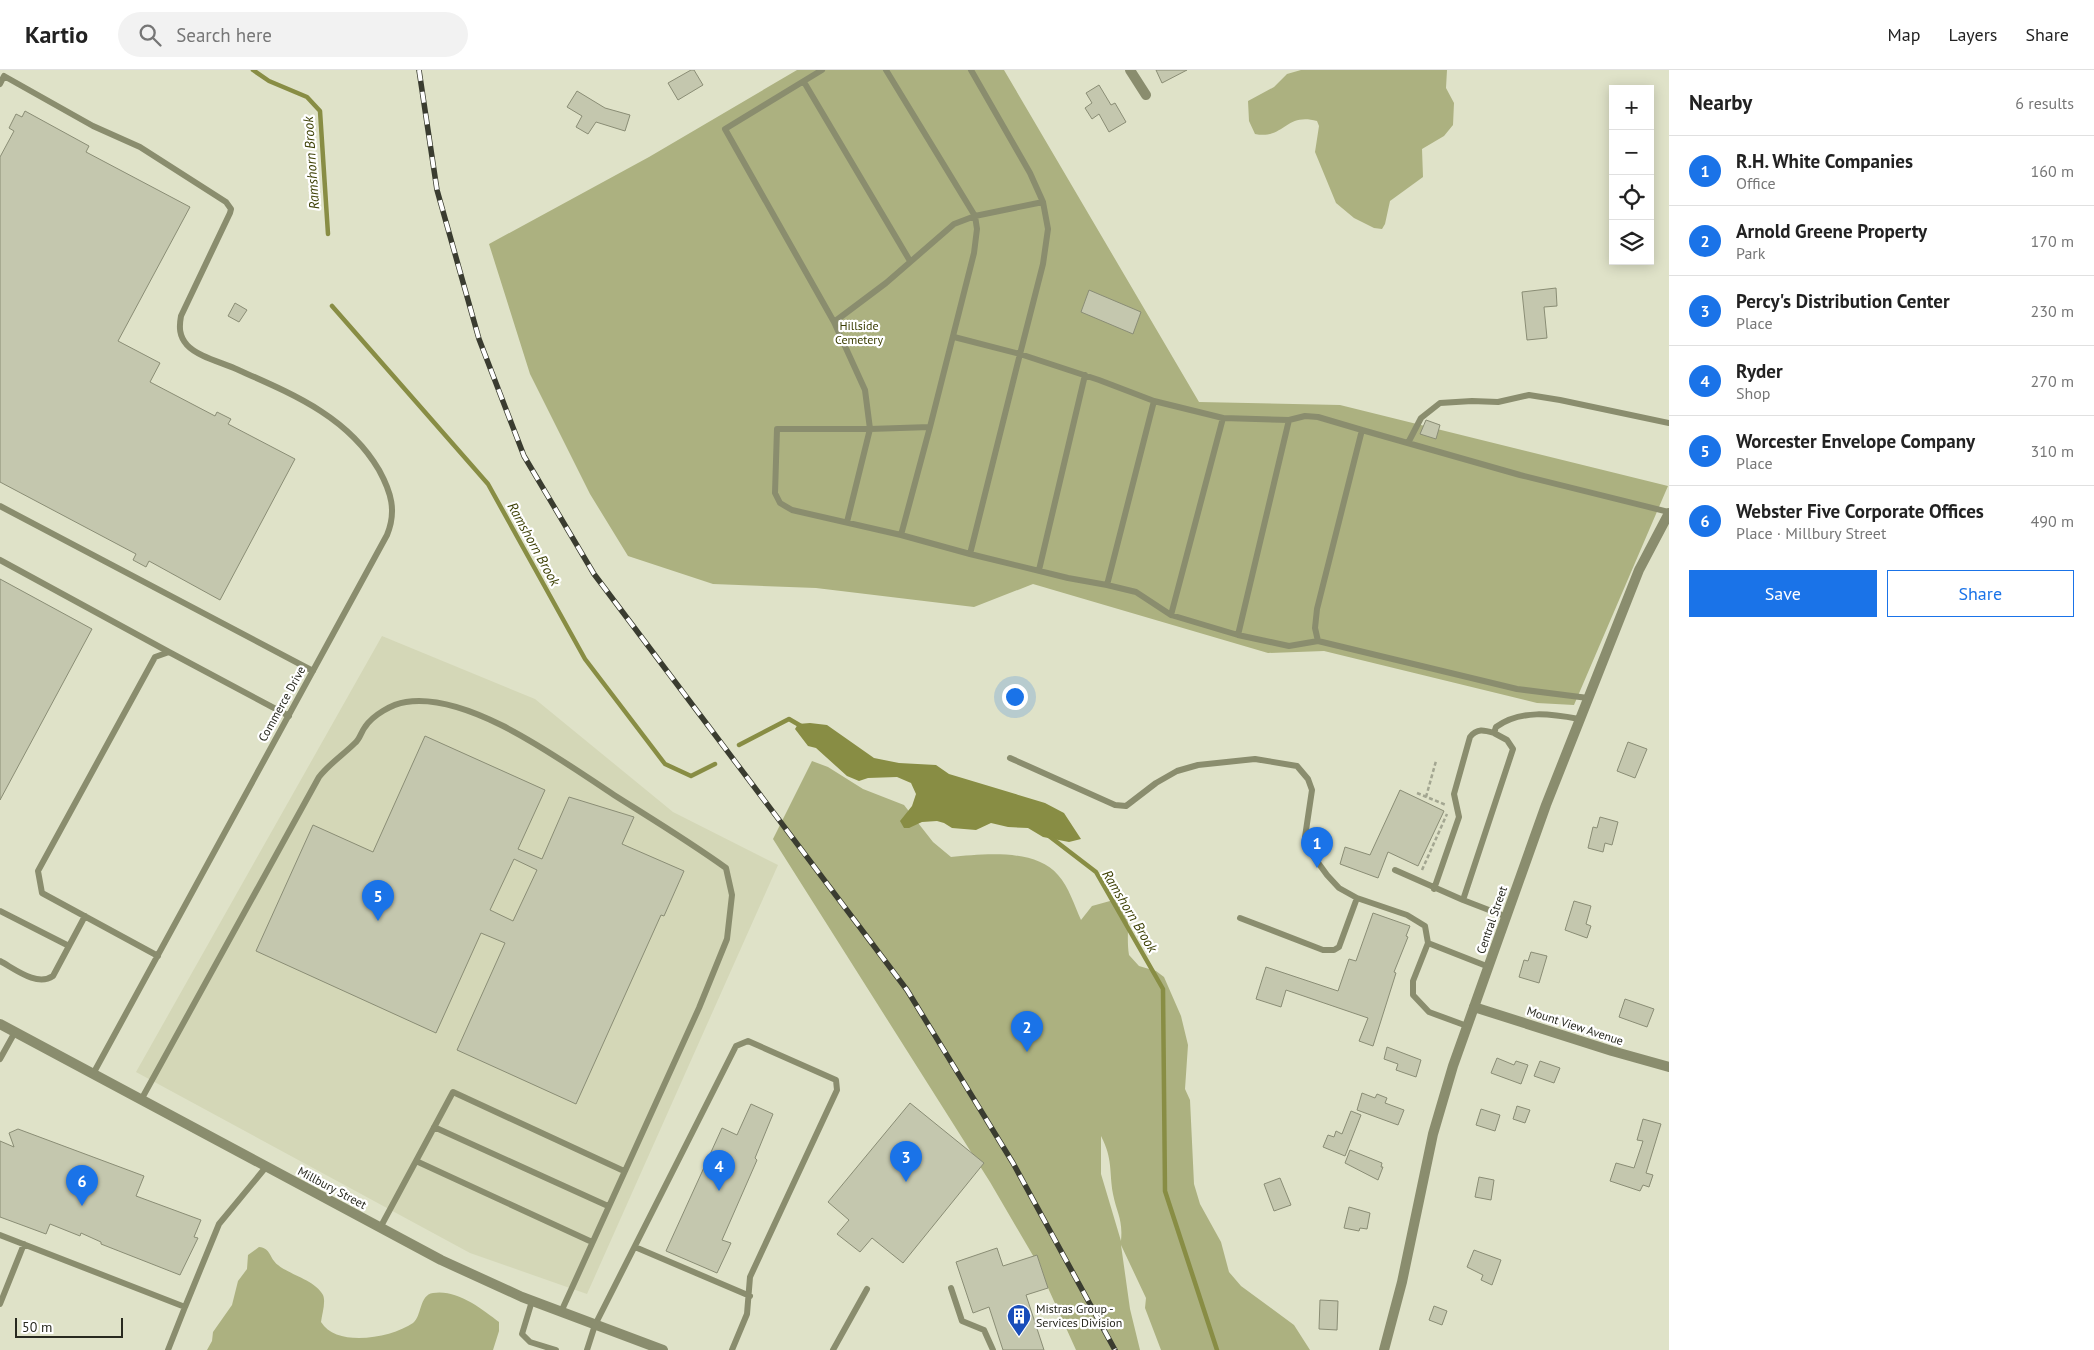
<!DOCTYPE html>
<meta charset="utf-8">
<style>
body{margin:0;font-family:"PT Sans",sans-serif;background:#f2f2f2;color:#222}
.controls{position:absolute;right:15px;top:15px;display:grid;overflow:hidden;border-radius:0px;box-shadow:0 2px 12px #0003}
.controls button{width:45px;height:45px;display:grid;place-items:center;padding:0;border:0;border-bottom:1px solid #e0e0e0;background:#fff;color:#222;font:25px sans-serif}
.scale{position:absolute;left:15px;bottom:12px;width:108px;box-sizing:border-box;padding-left:5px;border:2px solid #28291f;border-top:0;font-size:14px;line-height:18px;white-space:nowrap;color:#28291f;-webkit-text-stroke:4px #fff;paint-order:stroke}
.you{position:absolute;left:1014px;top:626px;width:18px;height:18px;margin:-12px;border:4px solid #fff;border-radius:50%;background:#1a73e8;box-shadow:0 0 0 8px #1a73e833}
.badge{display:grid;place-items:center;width:32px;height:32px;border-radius:50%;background:#1a73e8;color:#fff;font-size:16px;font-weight:700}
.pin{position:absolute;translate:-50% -41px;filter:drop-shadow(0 1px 2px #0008)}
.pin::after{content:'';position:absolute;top:26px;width:18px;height:15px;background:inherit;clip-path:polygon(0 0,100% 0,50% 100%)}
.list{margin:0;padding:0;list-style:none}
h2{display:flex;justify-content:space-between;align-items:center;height:65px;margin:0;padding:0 20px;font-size:21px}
h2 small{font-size:16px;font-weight:400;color:#767676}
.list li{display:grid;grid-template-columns:32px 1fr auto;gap:15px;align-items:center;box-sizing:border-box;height:70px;padding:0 20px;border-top:1px solid #e0e0e0}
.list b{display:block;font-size:19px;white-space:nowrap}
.list p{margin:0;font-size:16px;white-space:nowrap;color:#767676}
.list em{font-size:16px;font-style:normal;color:#767676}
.actions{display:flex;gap:10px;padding:15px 20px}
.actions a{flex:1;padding:11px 0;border:1px solid #1a73e8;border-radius:0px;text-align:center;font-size:18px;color:#1a73e8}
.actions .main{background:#1a73e8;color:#fff}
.icon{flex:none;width:28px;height:28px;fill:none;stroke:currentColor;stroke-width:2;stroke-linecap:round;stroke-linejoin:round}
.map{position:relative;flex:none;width:1669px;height:1280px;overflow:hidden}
header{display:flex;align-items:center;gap:30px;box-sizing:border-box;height:70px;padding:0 25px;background:#fff;border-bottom:1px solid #e0e0e0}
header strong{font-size:24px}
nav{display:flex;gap:28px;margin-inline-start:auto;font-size:18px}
.search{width:350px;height:45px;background:#f2f2f2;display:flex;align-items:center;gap:12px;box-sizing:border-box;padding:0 18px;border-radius:28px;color:#767676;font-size:19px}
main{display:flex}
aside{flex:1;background:#fff}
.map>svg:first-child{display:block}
.built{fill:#d4d7b7}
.green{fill:#acb180;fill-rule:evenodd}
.water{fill:#888d44}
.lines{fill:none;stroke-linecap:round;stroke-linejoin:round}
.stream{stroke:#888d44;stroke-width:4.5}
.building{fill:#c4c7ae;stroke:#8a8d75;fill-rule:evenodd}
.path{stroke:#a3a691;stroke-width:2.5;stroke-dasharray:4 2.5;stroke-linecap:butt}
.service{stroke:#8a8d6e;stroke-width:6}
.minor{stroke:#8a8d6e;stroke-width:10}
.tertiary{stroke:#8a8d6e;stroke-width:10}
.rail-casing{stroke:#3a3c30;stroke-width:5.5}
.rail{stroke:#fff;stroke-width:4;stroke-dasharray:11;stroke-linecap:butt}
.labels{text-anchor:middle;stroke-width:4.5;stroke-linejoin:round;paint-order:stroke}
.park-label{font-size:12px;fill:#3a3d01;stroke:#fff}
.street-label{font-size:12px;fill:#28291f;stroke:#fff}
.poi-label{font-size:12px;fill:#28291f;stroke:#fff;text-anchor:start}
.water-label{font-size:14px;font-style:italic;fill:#3d4004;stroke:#fff}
</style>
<header>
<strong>Kartio</strong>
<div class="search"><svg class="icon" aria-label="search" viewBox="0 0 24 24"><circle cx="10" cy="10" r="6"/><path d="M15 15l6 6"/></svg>Search here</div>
<nav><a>Map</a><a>Layers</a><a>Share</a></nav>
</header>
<main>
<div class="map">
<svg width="1669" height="1280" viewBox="0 0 1669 1280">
<rect width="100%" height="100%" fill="#dfe2c8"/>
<path class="built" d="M382,566L535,629L673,742L778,795L587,1224L470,1183L136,1002Z"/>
<path class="green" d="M797,0H1004L1199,332L1340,335L1668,416L1574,635L1537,633L1324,581L1268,583L1033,514L974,537L816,518L713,514L628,486L590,424L530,304L489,174L649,87Z
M1301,0H1447L1446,18L1454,33L1453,55L1444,66L1422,79L1423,107L1390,131L1385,154L1382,159L1374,158L1354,148L1336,133L1315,82L1319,56L1317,51C1285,42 1284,70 1255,64L1249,51L1248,31L1274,17L1287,4Z
M812,691L828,697L863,719L904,735L933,772L951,787C983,784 1035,778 1058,805C1069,817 1074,835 1081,850L1092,836L1110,831L1118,816C1134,837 1125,861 1129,885L1139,896L1156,901L1164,907L1181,946L1188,975L1185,1019L1190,1030L1194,1114L1200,1134L1221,1172L1229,1202L1241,1216L1294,1255L1310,1280H1161L1145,1238L1146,1228L1121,1175L1130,1239L1140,1280H1076L1035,1189L990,1112L773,769ZM1101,1066C1113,1089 1109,1101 1113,1124C1117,1144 1123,1149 1121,1171L1101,1104Z
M259,1177C271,1178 269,1188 278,1195C290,1205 315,1210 323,1225C326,1232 322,1244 321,1252C337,1278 391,1268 413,1253C422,1246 419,1225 433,1223C457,1219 482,1239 499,1252V1261L493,1280H207L212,1271L213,1262L232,1235L238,1211L247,1199L248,1185Z"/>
<path class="water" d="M810,653L827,655L874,688L899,693L936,695L949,704L1045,733L1064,743L1081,769L1069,772L1043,767L1028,758L1008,757L991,753L976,760L952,758L944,753L937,751L922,752L909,758H904L900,751L912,736L916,724L911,713L897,707L868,708L859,711L847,706L816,678L808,676L795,659L798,654Z"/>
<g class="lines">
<path class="stream" d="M253,0L269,11L307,27L320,41L328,164
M332,236L488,414L585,589L665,694L691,706L715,694
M739,675L789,649L801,656
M1049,766L1096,802L1163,919L1165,1121L1217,1280"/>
</g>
<path class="building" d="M691,0H694L703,15L678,30L668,13Z
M1156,0H1187L1162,13Z
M1099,15L1111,35L1115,33L1126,52L1109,62L1099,44L1092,49L1085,38L1092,33L1086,23Z
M577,21L605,38L630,45L625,61L596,52L588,64L576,57L582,46L567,37Z
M25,41L89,76L86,82L190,137L118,271L160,293L150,312L215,346L217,342L231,349L228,354L295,389L220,530L149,491L146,497L133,490L136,484L0,412V87L14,61L9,58L16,44L22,47Z
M1556,218L1557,236L1544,237L1547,268L1527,270L1522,222Z
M1089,220L1141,242L1133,264L1081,242Z
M235,233L247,240L239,252L228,246Z
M1426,350L1440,355L1436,369L1420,364Z
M0,509L92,559L0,730Z
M425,666L545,720L518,779L542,789L569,727L634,747L622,774L684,801L664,846L661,845L576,1034L457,980L505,873L481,863L436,963L256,881L313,755L373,782ZM514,789L537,800L513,851L490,840Z
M1628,672L1647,679L1635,708L1617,701Z
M1400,720L1444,741L1418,796L1388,782L1378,808L1340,794L1345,777L1370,785Z
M1600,747L1618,752L1612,775L1605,773L1603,782L1588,778L1593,757L1597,758Z
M1574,831L1591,836L1586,854L1591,856L1587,868L1565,860Z
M1373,843L1410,856L1406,866L1408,867L1394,902L1396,903L1373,976L1359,971L1368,948L1286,920L1281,937L1256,929L1266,897L1338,921L1349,889L1356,891Z
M1531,882L1547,886L1539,913L1519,907L1524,890L1528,891Z
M1625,929L1654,939L1647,957L1619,947Z
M1387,977L1421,990L1416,1007L1396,1000L1398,994L1384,989Z
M1497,988L1514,995L1516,991L1528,995L1521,1014L1491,1003Z
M1540,991L1560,998L1554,1013L1534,1006Z
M1362,1023L1375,1028L1377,1024L1387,1028L1385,1033L1404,1040L1398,1055L1357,1040Z
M910,1033L984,1093L903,1193L872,1168L860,1182L837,1164L849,1150L828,1132Z
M751,1034L773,1044L755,1088L757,1090L722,1170L731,1173L717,1203L666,1181L722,1058L737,1065Z
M1517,1036L1530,1040L1525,1053L1513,1049Z
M1481,1039L1500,1045L1495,1061L1476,1055Z
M1351,1041L1361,1045L1345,1086L1323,1077L1328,1065L1334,1067L1336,1061L1342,1064Z
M1643,1049L1661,1054L1646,1103L1653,1105L1649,1117L1643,1115L1640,1121L1610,1111L1616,1093L1634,1098L1643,1071L1637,1070Z
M18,1059L144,1106L136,1126L201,1150L194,1167L198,1168L180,1205L101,1174V1172L81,1163L80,1166L50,1154L46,1164L0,1147V1071L14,1077L9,1063Z
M1350,1080L1382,1093L1381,1097H1383L1378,1110L1345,1093Z
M1479,1107L1494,1110L1491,1130L1475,1127Z
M1280,1108L1291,1135L1274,1141L1264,1114Z
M1349,1137L1370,1143L1367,1159L1360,1158L1359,1161L1344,1158Z
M997,1178L1003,1196L1037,1185L1048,1218L1026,1225L1044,1280H1003L989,1237L973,1243L956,1192Z
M1474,1180L1501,1190L1492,1215L1481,1210L1483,1205L1467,1197Z
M1320,1230L1338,1231L1337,1260L1319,1259Z
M1434,1236L1447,1241L1442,1255L1429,1250Z"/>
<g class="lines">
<path class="path" d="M1417,723L1446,735
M1426,727L1436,691
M1422,800L1447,744"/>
<path class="service" d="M822,0L725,59L834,252
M971,0L1030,103L1043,132
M804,12L910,191
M0,14L4,6L93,56L140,77L226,132L231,139L230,143L181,246C179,257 179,266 187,275C197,286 220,292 234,298C290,323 347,345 379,400C391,422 397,441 387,465L93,1004
M1223,348L1289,350L1305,346L1318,347L1362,360
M930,357L974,183L977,159L975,146L1043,132L1048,159L1043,194L1020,284L954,267
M1408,373L1421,348L1440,333L1472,331L1498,332L1529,325L1560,330L1669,353
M0,436L313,601
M847,452L870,359L930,357L901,465L792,440L780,433L775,423L777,359H870L865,320L834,252L886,213L954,154L975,146L886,0
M901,465L970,484L1020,284L1099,310L1154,331L1107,515L1068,508L970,484
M0,490L169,582
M1039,500L1085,305
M1107,515L1136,522L1171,545L1223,348L1154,331
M1171,545L1238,565L1289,350
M1238,565L1289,576L1318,571
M1588,628L1517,619L1318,571L1315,558L1317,539L1362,360L1520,405L1669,442
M1010,688L1115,735L1126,736L1156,713L1177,701L1198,695L1255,689L1297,696L1308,709L1312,720L1305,767L1311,783L1327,805L1339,818L1357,828L1407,845L1425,856L1428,873L1413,911V925L1429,942L1467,956
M1395,800L1463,830
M1434,819L1459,747L1454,724L1470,667C1477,658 1484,660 1494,663
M0,841L69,876
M1507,847L1463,830L1513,679L1507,670L1494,663L1496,657C1521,639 1552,644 1579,649
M1240,848L1323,880H1334L1339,877L1357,828
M1428,873L1489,897
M158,886L42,823L38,801L155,587L169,582L289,646
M0,891C15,899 37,917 53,906L85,846
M0,989L15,962
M141,1030L319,707C330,693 343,685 355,673C360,669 361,662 365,657C373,645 392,634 406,632C470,622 562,691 614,725C652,749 690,772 726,798L732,825L727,869L699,938L561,1242
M434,1057L608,1136
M380,1158L416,1091
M0,1165L185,1237L219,1154L266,1097
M592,1172L416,1091L453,1022L624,1101
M635,1177L750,1226
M951,1218L962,1251L984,1260L993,1280
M532,1231L522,1264L530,1272L556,1280
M0,1234L24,1174
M168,1280L185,1237
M587,1280L595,1255L736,976L748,971L836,1010L837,1020L750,1207L747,1244L732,1280
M833,1280L867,1219"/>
<path class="minor" d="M1130,0L1146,25
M1474,937L1612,981L1669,997"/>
<path class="tertiary" d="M0,954L441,1190L522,1227L663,1280
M1384,1280L1402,1212L1433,1064L1453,996L1546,735L1639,500L1669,443"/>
<g class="rail-casing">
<path id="rail" d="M419,0L437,120L479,269L524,386L594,504L907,920L1013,1093L1115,1280"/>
</g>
<use href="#rail" class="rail"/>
</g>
<defs>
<g id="building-pin" transform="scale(1.25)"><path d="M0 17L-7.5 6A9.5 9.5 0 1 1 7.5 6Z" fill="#194dba" stroke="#fff"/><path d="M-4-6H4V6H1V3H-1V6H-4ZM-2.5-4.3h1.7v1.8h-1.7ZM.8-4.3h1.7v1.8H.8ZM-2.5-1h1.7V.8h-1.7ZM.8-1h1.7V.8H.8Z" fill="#fff"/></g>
</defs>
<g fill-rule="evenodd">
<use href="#building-pin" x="1019" y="1246"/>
</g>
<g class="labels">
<g class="park-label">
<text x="859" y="260">Hillside<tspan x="859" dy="14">Cemetery</tspan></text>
</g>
<g class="street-label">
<text transform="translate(282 634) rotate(-61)" y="4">Commerce Drive</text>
<text transform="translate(1492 850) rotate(-71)" y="4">Central Street</text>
<text transform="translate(1575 956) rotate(18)" y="4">Mount View Avenue</text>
<text transform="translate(332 1118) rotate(28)" y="4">Millbury Street</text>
</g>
<g class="poi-label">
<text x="1036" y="1243">Mistras Group -<tspan x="1036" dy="14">Services Division</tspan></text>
</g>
<g class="water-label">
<text transform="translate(311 93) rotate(-94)" y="5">Ramshorn Brook</text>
<text transform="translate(534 474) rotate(61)" y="5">Ramshorn Brook</text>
<text transform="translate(1130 841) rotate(59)" y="5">Ramshorn Brook</text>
</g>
</g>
</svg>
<div class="controls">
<button>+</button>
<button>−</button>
<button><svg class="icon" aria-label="locate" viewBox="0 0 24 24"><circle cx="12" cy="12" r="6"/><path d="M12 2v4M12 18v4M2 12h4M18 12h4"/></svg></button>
<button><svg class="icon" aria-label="layers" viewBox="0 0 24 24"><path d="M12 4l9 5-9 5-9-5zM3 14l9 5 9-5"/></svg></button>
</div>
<div class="scale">50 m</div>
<div class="you"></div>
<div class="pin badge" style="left:1317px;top:798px">1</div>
<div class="pin badge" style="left:1027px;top:982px">2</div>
<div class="pin badge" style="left:906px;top:1112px">3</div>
<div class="pin badge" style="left:719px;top:1121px">4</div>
<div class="pin badge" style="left:378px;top:851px">5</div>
<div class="pin badge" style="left:82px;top:1136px">6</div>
</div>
<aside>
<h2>Nearby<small>6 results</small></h2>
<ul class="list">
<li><span class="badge">1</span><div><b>R.H. White Companies</b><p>Office</p></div><em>160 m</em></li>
<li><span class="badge">2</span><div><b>Arnold Greene Property</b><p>Park</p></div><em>170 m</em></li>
<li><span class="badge">3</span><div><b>Percy's Distribution Center</b><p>Place</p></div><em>230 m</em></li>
<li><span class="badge">4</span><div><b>Ryder</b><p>Shop</p></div><em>270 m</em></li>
<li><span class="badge">5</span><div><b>Worcester Envelope Company</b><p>Place</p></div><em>310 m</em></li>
<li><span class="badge">6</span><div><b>Webster Five Corporate Offices</b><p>Place · Millbury Street</p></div><em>490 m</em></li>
</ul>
<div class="actions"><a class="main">Save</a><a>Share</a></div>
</aside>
</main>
